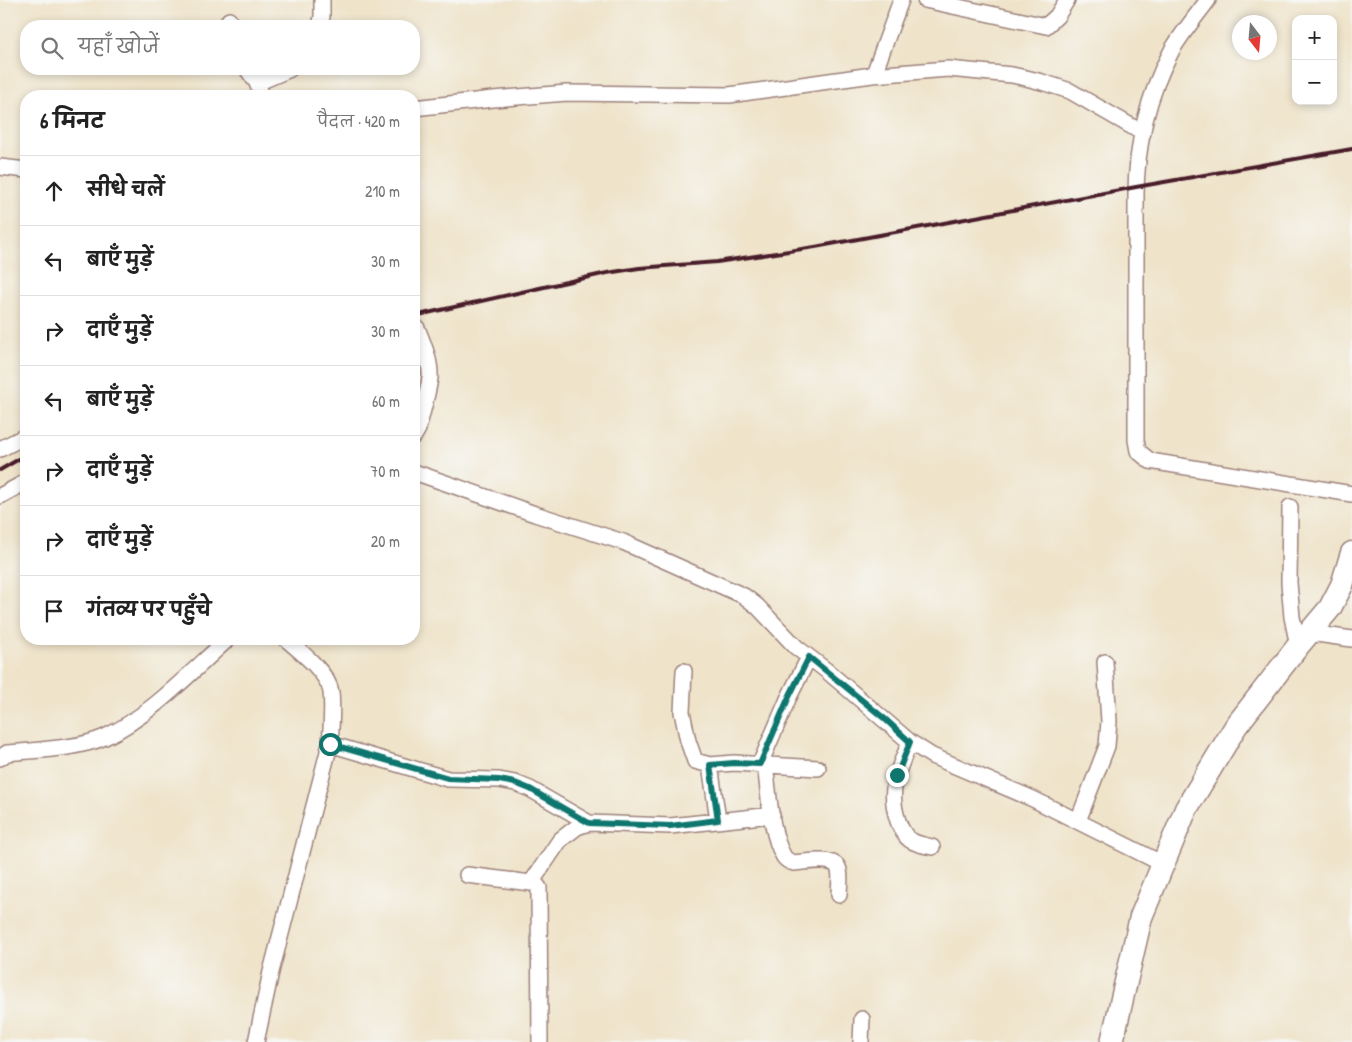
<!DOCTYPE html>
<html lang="hi">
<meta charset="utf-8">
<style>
body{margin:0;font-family:"Patrick Hand","Playpen Sans Deva",sans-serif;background:#f2f2f2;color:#222}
.controls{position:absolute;right:15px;top:15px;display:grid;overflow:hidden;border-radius:10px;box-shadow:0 2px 8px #0003}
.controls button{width:45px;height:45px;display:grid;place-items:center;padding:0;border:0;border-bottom:1px solid #e0e0e0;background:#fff;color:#222;font:25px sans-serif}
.compass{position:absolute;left:1232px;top:15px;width:45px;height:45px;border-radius:50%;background:#fff;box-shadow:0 2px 8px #0003;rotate:164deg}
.stop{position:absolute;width:15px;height:15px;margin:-11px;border:4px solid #0f766e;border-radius:50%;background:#fff}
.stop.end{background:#0f766e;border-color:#fff;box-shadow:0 1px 5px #0008}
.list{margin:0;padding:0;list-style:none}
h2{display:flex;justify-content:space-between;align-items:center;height:65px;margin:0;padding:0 20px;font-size:21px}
h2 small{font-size:16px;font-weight:400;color:#767676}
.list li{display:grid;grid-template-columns:32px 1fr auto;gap:15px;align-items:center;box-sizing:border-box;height:70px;padding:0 20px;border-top:1px solid #e0e0e0}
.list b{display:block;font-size:19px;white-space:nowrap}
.list em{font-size:16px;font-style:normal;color:#767676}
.icon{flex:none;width:28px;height:28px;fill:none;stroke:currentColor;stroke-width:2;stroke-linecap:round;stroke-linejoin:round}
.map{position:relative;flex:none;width:1352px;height:1042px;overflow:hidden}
.search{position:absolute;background:#fff;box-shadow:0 2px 8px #0003;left:20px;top:20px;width:400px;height:55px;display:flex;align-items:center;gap:12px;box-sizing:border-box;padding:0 18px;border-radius:20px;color:#767676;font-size:19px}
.panel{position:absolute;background:#fff;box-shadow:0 2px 8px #0003;left:20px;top:90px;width:400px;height:555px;border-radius:20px}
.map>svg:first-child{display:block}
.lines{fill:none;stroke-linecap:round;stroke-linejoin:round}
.minor-casing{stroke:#9c817a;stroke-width:18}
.highway-casing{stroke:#9c817a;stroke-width:25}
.minor{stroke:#fff;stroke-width:15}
.highway{stroke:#fff;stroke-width:22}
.rail{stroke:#4a1f2b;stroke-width:4}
.route{stroke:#0f766e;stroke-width:6}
</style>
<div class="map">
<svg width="1352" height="1042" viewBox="0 0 1352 1042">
<rect width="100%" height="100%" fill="#f6f6f2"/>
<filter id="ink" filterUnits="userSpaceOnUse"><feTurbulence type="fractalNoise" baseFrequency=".02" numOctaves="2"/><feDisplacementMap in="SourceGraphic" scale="10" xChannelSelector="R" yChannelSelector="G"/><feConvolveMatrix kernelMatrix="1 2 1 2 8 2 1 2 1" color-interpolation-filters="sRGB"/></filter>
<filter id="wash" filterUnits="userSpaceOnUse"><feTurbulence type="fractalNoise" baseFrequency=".0096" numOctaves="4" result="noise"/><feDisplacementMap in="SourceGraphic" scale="20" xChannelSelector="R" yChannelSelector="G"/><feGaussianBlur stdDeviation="1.12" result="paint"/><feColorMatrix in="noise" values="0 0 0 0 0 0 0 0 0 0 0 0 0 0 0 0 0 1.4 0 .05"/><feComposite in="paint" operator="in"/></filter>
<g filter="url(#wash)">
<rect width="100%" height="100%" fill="#efe3c9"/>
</g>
<g filter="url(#ink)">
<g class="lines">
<g class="minor-casing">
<path id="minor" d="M925,0L1046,26L1057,16L1067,0
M1208,0C1196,16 1182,33 1172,50C1148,94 1136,146 1136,195V440L1138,451L1150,461L1352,494
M229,20L231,26
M320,26L322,17V0
M247,69L257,83L262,96
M872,75L948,69L1012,75L1026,78L1042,82L1070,91L1143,133
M257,83L290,69
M414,108L493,99L567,93L729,95L872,75L875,71L901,0
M0,167L26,170
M414,328H417C423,343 431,361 430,378C428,393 422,413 418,429L414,436
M0,449L26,436
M414,472L535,514L623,542L744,596L757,606L796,647L827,671L910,742L932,756L1033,799L1163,864
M0,496L26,482
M1290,507L1289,583L1292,617L1298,646
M1310,633L1352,639
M684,671L682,712L688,741L695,761L710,765
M910,742C898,771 887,789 898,821C905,841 912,843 932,847
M330,744L448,779L499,780L515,783L530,789L589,823
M0,758L7,753C37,750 78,749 105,737C150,716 191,672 228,639
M760,764L788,699L809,657
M765,765C769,791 770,834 784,857C786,860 790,862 794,863C804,862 836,856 839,870C841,878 839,887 839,895
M718,820L710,765L734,763L818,768
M1078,821L1107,746L1109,721L1105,662
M467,875L531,883L536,884L539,888L540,1042
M531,883L560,840L577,827L589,823L670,826L772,815
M256,1042L271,972L330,744C331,727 333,709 331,692C328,673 300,651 286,639
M861,1042L862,1019"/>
</g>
<g class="highway-casing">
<path id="highway" d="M1112,1042L1141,917L1186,809L1236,726L1298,646L1330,608L1342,585L1352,553"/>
</g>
<use href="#minor" class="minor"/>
<use href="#highway" class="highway"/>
<path class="rail" d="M414,316L607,273L639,268L717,262L815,247L1136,187L1352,149
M0,470L26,455"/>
</g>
</g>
<g class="lines" filter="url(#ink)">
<path class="route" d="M330,744L448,778L499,780L515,783L530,789L589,823L670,826L718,820L710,765L734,763L760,764L788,699L809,657L885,719L910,742L897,775"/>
</g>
</svg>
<div class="controls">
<button>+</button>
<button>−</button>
</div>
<svg class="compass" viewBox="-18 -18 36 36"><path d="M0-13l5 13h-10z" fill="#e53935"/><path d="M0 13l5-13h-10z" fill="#767676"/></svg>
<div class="stop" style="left:330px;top:744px"></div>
<div class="stop end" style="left:897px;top:775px"></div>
<div class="search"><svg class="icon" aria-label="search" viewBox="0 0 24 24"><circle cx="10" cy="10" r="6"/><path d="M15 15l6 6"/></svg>यहाँ खोजें</div>
<section class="panel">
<h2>6 मिनट<small>पैदल · 420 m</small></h2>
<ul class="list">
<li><svg class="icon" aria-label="ahead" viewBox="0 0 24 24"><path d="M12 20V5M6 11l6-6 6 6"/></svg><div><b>सीधे चलें</b></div><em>210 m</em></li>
<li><svg class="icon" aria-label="left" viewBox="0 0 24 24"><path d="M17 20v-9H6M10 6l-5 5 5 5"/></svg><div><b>बाएँ मुड़ें</b></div><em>30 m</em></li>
<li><svg class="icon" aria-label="right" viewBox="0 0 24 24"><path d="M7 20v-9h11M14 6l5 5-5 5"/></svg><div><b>दाएँ मुड़ें</b></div><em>30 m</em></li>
<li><svg class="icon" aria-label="left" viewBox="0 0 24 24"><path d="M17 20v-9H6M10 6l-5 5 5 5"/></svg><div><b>बाएँ मुड़ें</b></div><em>60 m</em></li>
<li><svg class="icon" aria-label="right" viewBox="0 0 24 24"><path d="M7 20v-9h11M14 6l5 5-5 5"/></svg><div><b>दाएँ मुड़ें</b></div><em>70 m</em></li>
<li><svg class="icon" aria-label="right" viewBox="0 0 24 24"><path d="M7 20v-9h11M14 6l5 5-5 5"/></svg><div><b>दाएँ मुड़ें</b></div><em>20 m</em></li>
<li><svg class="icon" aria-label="arrive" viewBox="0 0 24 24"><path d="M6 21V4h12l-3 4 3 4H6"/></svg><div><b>गंतव्य पर पहुँचे</b></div></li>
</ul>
</section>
</div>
